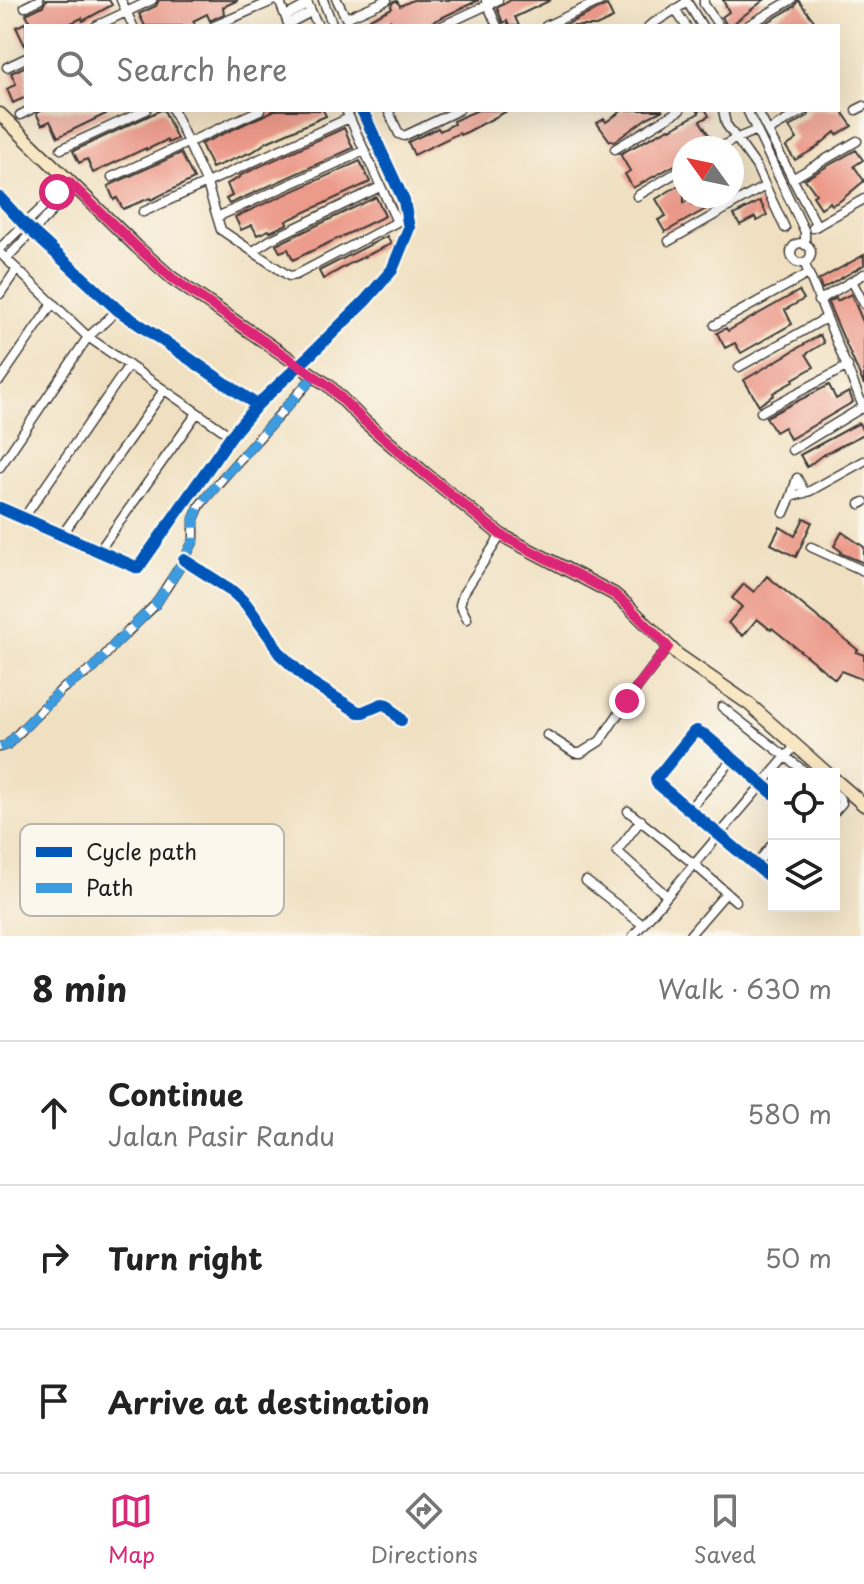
<!DOCTYPE html>
<meta charset="utf-8">
<style>
body{margin:0;font-family:"Playpen Sans",sans-serif;background:#f2f2f2;color:#222}
.controls{position:absolute;right:24px;bottom:24px;display:grid;overflow:hidden;border-radius:0px;box-shadow:0 8px 32px #0002}
.controls button{width:72px;height:72px;display:grid;place-items:center;padding:0;border:0;border-bottom:2px solid #e0e0e0;background:#fff;color:#222;font:40px sans-serif}
.compass{position:absolute;left:672px;top:136px;width:72px;height:72px;border-radius:50%;background:#fff;box-shadow:0 8px 32px #0002;rotate:303deg}
.stop{position:absolute;width:24px;height:24px;margin:-18px;border:6px solid #db2777;border-radius:50%;background:#fff}
.stop.end{background:#db2777;border-color:#fff;box-shadow:0 2px 8px #0008}
.list{margin:0;padding:0;list-style:none}
h2{display:flex;justify-content:space-between;align-items:center;height:104px;margin:0;padding:0 32px;font-size:34px}
h2 small{font-size:26px;font-weight:400;color:#767676}
.list li{display:grid;grid-template-columns:52px 1fr auto;gap:24px;align-items:center;box-sizing:border-box;height:144px;padding:0 32px;border-top:2px solid #e0e0e0}
.list b{display:block;font-size:30px;white-space:nowrap}
.list p{margin:0;font-size:26px;white-space:nowrap;color:#767676}
.list em{font-size:26px;font-style:normal;color:#767676}
.icon{flex:none;width:44px;height:44px;fill:none;stroke:currentColor;stroke-width:2;stroke-linecap:round;stroke-linejoin:round}
.map{position:relative;flex:none;width:864px;height:936px;overflow:hidden}
.search{position:absolute;background:#fff;box-shadow:0 8px 32px #0002;left:24px;right:24px;top:24px;height:88px;display:flex;align-items:center;gap:20px;box-sizing:border-box;padding:0 28px;border-radius:0px;color:#767676;font-size:30px}
.sheet{height:536px;background:#fff}
nav{display:flex;justify-content:space-around;align-items:center;box-sizing:border-box;height:112px;border-top:2px solid #e0e0e0;background:#fff;font-size:22px;color:#767676}
nav a{display:grid;justify-items:center;gap:4px}
nav .on{color:#db2777}
.map>svg:first-child{display:block}
.building{fill:#ec9a8a}
.lines{fill:none;stroke-linecap:round;stroke-linejoin:round}
.minor-casing{stroke:#3c3935;stroke-width:11}
.secondary-casing{stroke:#3c3935;stroke-width:15}
.minor{stroke:#fff;stroke-width:8}
.secondary{stroke:#f9e7c3;stroke-width:12}
.quiet{stroke:#3c9bdf;stroke-width:10;stroke-dasharray:20 10;stroke-linecap:butt}
.cycleway-casing{stroke:#fbf7ec;stroke-width:17}
.cycleway{stroke:#0057b8;stroke-width:12}
.route{stroke:#db2777;stroke-width:10}
.key{fill:#fbf7ec;stroke:#b8b5ae;stroke-width:2}
.key-label{font-size:22px;fill:#1c1c1c}
</style>
<div class="map">
<svg width="864" height="936" viewBox="0 0 864 936">
<rect width="100%" height="100%" fill="#fbf7ec"/>
<filter id="ink" filterUnits="userSpaceOnUse"><feTurbulence type="fractalNoise" baseFrequency=".0125" numOctaves="2"/><feDisplacementMap in="SourceGraphic" scale="16" xChannelSelector="R" yChannelSelector="G"/><feConvolveMatrix kernelMatrix="1 2 1 2 8 2 1 2 1" color-interpolation-filters="sRGB"/></filter>
<filter id="wash" filterUnits="userSpaceOnUse"><feTurbulence type="fractalNoise" baseFrequency=".006" numOctaves="4" result="noise"/><feDisplacementMap in="SourceGraphic" scale="32" xChannelSelector="R" yChannelSelector="G"/><feGaussianBlur stdDeviation="1.8" result="paint"/><feColorMatrix in="noise" values="0 0 0 0 0 0 0 0 0 0 0 0 0 0 0 0 0 1.4 0 .05"/><feComposite in="paint" operator="in"/></filter>
<g filter="url(#wash)">
<rect width="100%" height="100%" fill="#f0e0c1"/>
<g id="blocks">
<path class="building" d="M46,0H109L112,5L83,21L82,18L65,26H26V48L16,27L30,21L26,14L43,6Z
M159,0H238L223,7L224,14L210,21L207,14L193,21L196,26H145L139,14L156,6Z
M413,0H479L424,26H393L390,20L373,26L370,19L392,8L391,6L393,2L397,1L400,6Z
M511,0H551L515,17L519,26H509L507,21L503,23L497,8Z
M723,0H764L730,26H727L722,17L729,12Z
M798,0L815,22L809,26H761L795,6Z
M607,5L613,18L596,26H563Z
M26,66V97L13,103L7,89L16,84L11,73Z
M43,110H114L58,137L50,121L42,125L36,113Z
M161,110H164L177,139L168,143L167,140L146,150V148L93,173L87,159L79,163L73,151Z
M275,110H323L326,116L267,142L254,151L212,168L201,144Z
M478,110H509L467,132L460,135L459,133L414,155L408,142L438,128L440,131L454,124L453,121Z
M623,110H663L647,118L614,142L612,140L610,141L597,123L604,119L606,122Z
M697,110H706L709,116L700,121L710,137L700,143L703,148H684V160L633,188L625,174L630,171L620,154L669,128L670,129L676,126L699,113Z
M811,110H841L852,126L837,135L835,132L816,148L795,160L786,147L797,139L789,127L808,116Z
M344,128L353,148L229,204L226,199L232,196L227,184L240,177L239,176Z
M856,150L863,160L854,166L864,181L840,201L832,205L830,202L821,208L813,196L816,194L805,179Z
M181,153L194,179L151,200L150,198L123,209L117,198L114,200L108,186Z
M360,161L370,182L286,221L287,224L270,232L269,230L257,235L252,225L241,230L235,217Z
M684,182V203L690,199L692,204L706,196H729L665,232L658,220L666,216L656,199Z
M376,197L385,216L293,260L288,249L280,252L276,245Z
M760,201L767,215L757,221L755,217L740,225L734,215Z
M387,236L391,244L353,262L323,279L319,271Z
M864,255V265L822,289L819,280Z
M799,291L804,299L785,310L792,324L741,353L735,343L725,348L717,333L726,328L728,331L735,327Z
M851,294L864,324V385L828,303L836,298L837,301Z
M820,335L824,343L806,354L814,367L793,379L794,381L773,393L774,395L759,405L744,380Z
M829,385L836,399L849,392L853,402L790,439L784,427L775,432L766,417Z
M859,423L864,434L821,456L807,467L800,455Z
M804,518L812,522L796,557L771,544L780,527L795,536Z
M842,532L864,547V563L840,553L841,551L834,546Z
M767,576L858,650L856,652L864,655V680L841,671L835,679L772,628L771,630L757,619L743,636L728,623L742,607L732,598L744,584L754,592Z"/>
</g>
</g>
<g filter="url(#ink)">
<use href="#blocks" fill-opacity="0" stroke="#3c3935" stroke-width="2"/>
<g class="lines">
<g class="minor-casing">
<path id="minor" d="M121,0L133,26
M279,0L289,26
M306,0L318,26
M323,0L333,26
M337,0L350,26
M686,0L702,26
M704,0V4L719,26
M486,1L497,26
M25,7L39,0
M675,9L686,26
M286,16L308,4
M346,18L387,0
M288,24L311,12
M96,26L152,0
M214,26L275,0
M442,26L498,0
M546,26L602,0
M649,26L687,2
M747,26L791,0
M7,67L26,58
M173,110L207,184L221,230L289,276L296,275L397,222L346,110
M388,110L399,134L404,136L459,110
M723,110L726,124L756,166L785,228
M747,110L805,232V245
M757,110L817,226
M856,110L864,106
M20,115L30,110
M768,131L804,110
M719,148L735,139L757,130
M61,149L146,110
M615,149L680,110
M112,177L260,110
M792,179L857,141
M637,196L684,168
M0,198L24,224L118,310L257,405
M143,212L349,118
M217,217L364,151
M813,228L864,199
M669,241L765,186
M791 253a10 10 0 1 1 20 0a10 10 0 1 1-20 0Z
M0,248L69,182
M253,251L270,240L380,187
M0,253L88,337L231,436
M6,259L64,199L76,189
M804,262L864,409
M852,281L864,304
M0,294L17,269
M818,301L864,274
M715,325L808,274
M739,367L826,318
M0,380L53,303
M761,412L848,366
M792,450L863,407
M0,467L88,337L118,310
M805,493L797,478L791,497L810,491L864,461
M860,504L864,502
M0,508L138,568L231,436L257,405L310,355L365,301L392,270L409,228L404,201L362,110
M784,513L791,497
M23,519L129,365
M62,535L164,390
M811,547L864,571
M99,551L197,413
M184,560L231,590L246,604L272,640L279,653L309,681L358,712H363L382,704L387,705L401,720
M467,619L460,605L463,594L501,535
M722,707L808,774
M547,735L575,753H581L600,741L627,701L668,647
M0,747L7,745L62,689L94,668L115,644L155,605L184,560L194,540V519L200,505L222,479L315,375
M834,793L839,797L842,803L834,812
M689,809L733,759
M628,811L695,865L736,901
M641,820L617,851L667,896
M756,865L774,842
M772,879L657,783L656,779L694,732L697,731L705,735L774,794
M586,881L643,925
M633,936L795,746
M689,936L726,893"/>
</g>
<g class="secondary-casing">
<path id="secondary" d="M0,114L137,247L172,278L329,386L365,422L422,471L501,535L614,594L627,605L678,655L749,704L828,774
M834,779L864,805"/>
</g>
<use href="#minor" class="minor"/>
<use href="#secondary" class="secondary"/>
<path class="quiet" d="M0,747L7,745L62,689L94,668L115,644L155,605L184,560L194,540V519L200,505L222,479L315,375"/>
<g class="cycleway-casing">
<path id="cycleway" d="M0,198L24,224L118,310L257,405
M0,508L138,568L231,436L257,405L310,355L365,301L392,270L409,228L404,201L362,110
M184,560L231,590L246,604L272,640L279,653L309,681L358,712H363L382,704L387,705L401,720
M772,879L657,783L656,779L694,732L697,731L705,735L774,794"/>
</g>
<use href="#cycleway" class="cycleway"/>
</g>
</g>
<g class="lines" filter="url(#ink)">
<path class="route" d="M57,192L69,182L137,247L172,278L329,386L365,422L422,471L501,535L614,594L627,605L668,647L627,701"/>
</g>
<rect x="20" y="824" width="264" height="92" rx="12" class="key"/>
<rect x="36" y="847" width="36" height="10" fill="#0057b8"/>
<rect x="36" y="883" width="36" height="10" fill="#3c9bdf"/>
<g class="key-label">
<text x="86" y="860">Cycle path</text>
<text x="86" y="896">Path</text>
</g>
</svg>
<div class="controls">
<button><svg class="icon" aria-label="locate" viewBox="0 0 24 24"><circle cx="12" cy="12" r="6"/><path d="M12 2v4M12 18v4M2 12h4M18 12h4"/></svg></button>
<button><svg class="icon" aria-label="layers" viewBox="0 0 24 24"><path d="M12 4l9 5-9 5-9-5zM3 14l9 5 9-5"/></svg></button>
</div>
<svg class="compass" viewBox="-18 -18 36 36"><path d="M0-13l5 13h-10z" fill="#e53935"/><path d="M0 13l5-13h-10z" fill="#767676"/></svg>
<div class="stop" style="left:57px;top:192px"></div>
<div class="stop end" style="left:627px;top:701px"></div>
<div class="search"><svg class="icon" aria-label="search" viewBox="0 0 24 24"><circle cx="10" cy="10" r="6"/><path d="M15 15l6 6"/></svg>Search here</div>
</div>
<section class="sheet">
<h2>8 min<small>Walk · 630 m</small></h2>
<ul class="list">
<li><svg class="icon" aria-label="ahead" viewBox="0 0 24 24"><path d="M12 20V5M6 11l6-6 6 6"/></svg><div><b>Continue</b><p>Jalan Pasir Randu</p></div><em>580 m</em></li>
<li><svg class="icon" aria-label="right" viewBox="0 0 24 24"><path d="M7 20v-9h11M14 6l5 5-5 5"/></svg><div><b>Turn right</b></div><em>50 m</em></li>
<li><svg class="icon" aria-label="arrive" viewBox="0 0 24 24"><path d="M6 21V4h12l-3 4 3 4H6"/></svg><div><b>Arrive at destination</b></div></li>
</ul>
</section>
<nav>
<a class="on"><svg class="icon" aria-label="map" viewBox="0 0 24 24"><path d="M3 6l6-2 6 2 6-2v14l-6 2-6-2-6 2zM9 4v14M15 6v14"/></svg>Map</a>
<a><svg class="icon" aria-label="directions" viewBox="0 0 24 24"><path d="M12 3l9 9-9 9-9-9zM9 14v-3h6M13 9l2 2-2 2"/></svg>Directions</a>
<a><svg class="icon" aria-label="saved" viewBox="0 0 24 24"><path d="M7 4h10v16l-5-4-5 4z"/></svg>Saved</a>
</nav>
